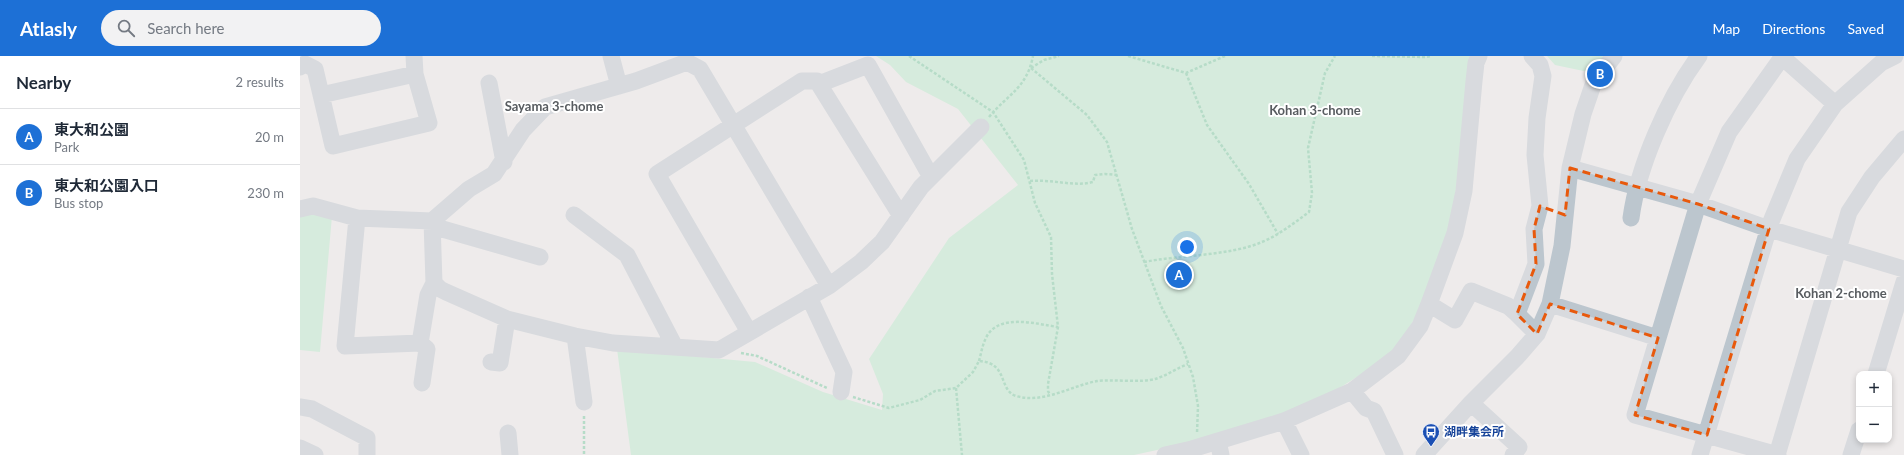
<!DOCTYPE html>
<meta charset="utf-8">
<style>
body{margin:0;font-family:Lato,"Noto Sans JP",sans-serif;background:#f2f2f3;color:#1f2937}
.controls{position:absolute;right:12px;bottom:12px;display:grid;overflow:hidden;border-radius:8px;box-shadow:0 2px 6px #0003}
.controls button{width:36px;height:36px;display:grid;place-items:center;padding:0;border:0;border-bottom:1px solid #e0e1e3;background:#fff;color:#1f2937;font:20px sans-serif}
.you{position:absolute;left:887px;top:191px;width:14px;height:14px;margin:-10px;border:3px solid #fff;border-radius:50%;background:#1a73e8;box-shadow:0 0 0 6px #1a73e833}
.badge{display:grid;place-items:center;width:26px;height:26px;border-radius:50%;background:#1d70d6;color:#fff;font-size:13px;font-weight:700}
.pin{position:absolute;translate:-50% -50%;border:2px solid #fff;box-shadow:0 1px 4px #0006}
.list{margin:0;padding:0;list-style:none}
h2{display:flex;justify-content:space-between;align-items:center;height:52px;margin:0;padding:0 16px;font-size:17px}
h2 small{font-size:13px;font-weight:400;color:#747a83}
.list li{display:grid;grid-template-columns:26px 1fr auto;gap:12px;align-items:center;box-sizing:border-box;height:56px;padding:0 16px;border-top:1px solid #e0e1e3}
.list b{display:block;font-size:15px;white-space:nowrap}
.list p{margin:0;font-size:13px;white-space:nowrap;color:#747a83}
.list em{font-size:13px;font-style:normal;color:#747a83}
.icon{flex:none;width:22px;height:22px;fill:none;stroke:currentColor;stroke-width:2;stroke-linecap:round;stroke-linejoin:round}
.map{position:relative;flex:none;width:1604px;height:399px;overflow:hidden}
header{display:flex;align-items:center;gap:24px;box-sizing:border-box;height:56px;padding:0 20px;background:#1d70d6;color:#fff}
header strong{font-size:19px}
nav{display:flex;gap:22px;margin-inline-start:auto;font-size:14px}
.search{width:280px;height:36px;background:#f2f2f3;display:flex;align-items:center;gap:10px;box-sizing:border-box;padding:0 14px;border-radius:22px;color:#747a83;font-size:15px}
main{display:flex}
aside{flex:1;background:#fff}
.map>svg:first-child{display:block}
.green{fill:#b9eccc}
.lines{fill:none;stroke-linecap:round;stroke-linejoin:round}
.path{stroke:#72c99d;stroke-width:2.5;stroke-dasharray:3 2;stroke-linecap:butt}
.minor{stroke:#bcc6ce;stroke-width:17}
.marked{fill:none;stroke:#e8590c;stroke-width:3;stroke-dasharray:8 5;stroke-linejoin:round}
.labels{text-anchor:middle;stroke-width:4;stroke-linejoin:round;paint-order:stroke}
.transit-label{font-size:12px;font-weight:bold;fill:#164399;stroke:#fff;text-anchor:start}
.neighbourhood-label{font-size:13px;font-weight:bold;fill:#585c60;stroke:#fff}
</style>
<header>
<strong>Atlasly</strong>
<div class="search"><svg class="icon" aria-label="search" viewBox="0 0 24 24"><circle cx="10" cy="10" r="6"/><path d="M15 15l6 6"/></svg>Search here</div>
<nav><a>Map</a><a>Directions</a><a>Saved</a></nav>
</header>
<main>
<aside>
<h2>Nearby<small>2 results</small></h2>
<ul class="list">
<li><span class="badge">A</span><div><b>東大和公園</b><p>Park</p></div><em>20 m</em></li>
<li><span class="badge">B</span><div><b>東大和公園入口</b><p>Bus stop</p></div><em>230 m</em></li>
</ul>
</aside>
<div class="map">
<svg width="1604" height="399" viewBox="0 0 1604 399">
<rect width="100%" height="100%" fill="#eeebeb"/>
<path class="green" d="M576,0H1173L1151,172L1123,249L1092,299L1017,346L894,386L834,399H331L317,293L455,306L523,336L582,354L583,338L569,303L649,182L718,129L658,53L606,26L590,9Z
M1247,0H1306L1293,17L1255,9Z
M13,156L32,160L20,296L0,294V158Z"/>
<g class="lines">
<path class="path" d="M609,0L693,56L724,104L735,147L751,181L752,218L758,271L748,328V335L750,339
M828,0L886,17L925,0
M1072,0L1125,1L1132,0
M731,12L787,59L807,86L832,173L861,250L883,292L893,321L898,350L897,377
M731,12L744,4L759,0
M886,17L907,69L949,128L978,178
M689,61C708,38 727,32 733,0
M730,125C752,123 774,131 793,126L795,119L805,118L817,119
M844,206C880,199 929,200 962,186C979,179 994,167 1009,156L1012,137L1008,92L1025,17L1035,0
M441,297L457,300L527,332
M679,305C681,298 682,291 685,284C696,256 736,268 758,271
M656,332L662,399
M553,341L589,352L620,344L635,335L656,332L673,316L679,305C709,307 698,334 716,340C743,348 771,330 797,325C813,323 841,327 855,323C866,320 877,312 888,308
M284,360V399"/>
<path class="minor" d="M311,0L319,30
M1179,0L1176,7L1174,25L1164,135L1155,177L1129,248L1155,264L1171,235L1208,250L1217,258
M1232,0L1240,9L1243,20L1237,62L1235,99L1240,150L1234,173L1236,208L1217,258L1237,278
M1481,0L1535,48
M0,11L5,8L15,13L33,90L129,67L115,18L114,0
M189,27L204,106
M519,28L568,9L631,121
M21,39L115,18
M1270,112L1398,148L1469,173L1604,213
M0,153L13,150L57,162L132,165L169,133L194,118L223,74L245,51L336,25L387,6L400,13L529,230
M274,159L327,199L375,291
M57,162L45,290L120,287L128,239L134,227
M1331,162C1338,110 1368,42 1399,0
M132,165L134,227L140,233L146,236L207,263L275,280L313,287L419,294L529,230L561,206L582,186L621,131L681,71
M132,170L240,201
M509,241L544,316L541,336
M1250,248L1358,282L1335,359L1478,399
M449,276L357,118L502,25H517L601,160
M275,280L284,346
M1358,282L1398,148L1429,76L1483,0
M120,287L127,293L122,327
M191,306L200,307L207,263
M1576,318L1604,226
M1052,335L1066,352L1074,355L1095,399
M1171,347L1219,391L1213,399
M0,351L12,353L67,382V399
M984,365L1001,399
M208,377L210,399
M918,385L921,399
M0,392L15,399
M865,399L892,393L984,365L1052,335L1098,300L1120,270L1129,248
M1124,399L1171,347L1217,301L1237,278L1250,248L1262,190L1270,112L1283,58L1294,26L1314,0
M1400,399L1470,168L1497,103L1535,48L1581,7L1595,0
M1477,399L1549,156L1572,121L1604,83
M1551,399L1559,374"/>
</g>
<path d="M0 0H1604V399H0ZM1270,112L1398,148L1469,173L1407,379L1335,359L1358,282L1250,248L1237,278L1217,258L1236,208L1234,173L1240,150L1265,159Z" fill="#eeebeb" fill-opacity=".55" fill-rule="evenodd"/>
<path class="marked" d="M1270,112L1398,148L1469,173L1407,379L1335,359L1358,282L1250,248L1237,278L1217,258L1236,208L1234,173L1240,150L1265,159Z"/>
<defs>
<g id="bus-pin" transform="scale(0.9)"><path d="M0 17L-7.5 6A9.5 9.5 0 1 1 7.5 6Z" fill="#1a4fb4" stroke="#fff"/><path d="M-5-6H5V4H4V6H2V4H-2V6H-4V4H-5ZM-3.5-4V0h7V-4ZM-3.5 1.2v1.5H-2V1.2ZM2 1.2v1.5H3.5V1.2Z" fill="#fff"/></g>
</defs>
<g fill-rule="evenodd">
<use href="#bus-pin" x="1131" y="376"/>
</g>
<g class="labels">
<g class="transit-label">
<text x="1144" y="380">湖畔集会所</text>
</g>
<g class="neighbourhood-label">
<text x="254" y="55">Sayama 3-chome</text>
<text x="1015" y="59">Kohan 3-chome</text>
<text x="1541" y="242">Kohan 2-chome</text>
</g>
</g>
</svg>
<div class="controls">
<button>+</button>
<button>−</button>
</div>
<div class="you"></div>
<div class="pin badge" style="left:879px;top:219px">A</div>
<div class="pin badge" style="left:1300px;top:18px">B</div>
</div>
</main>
